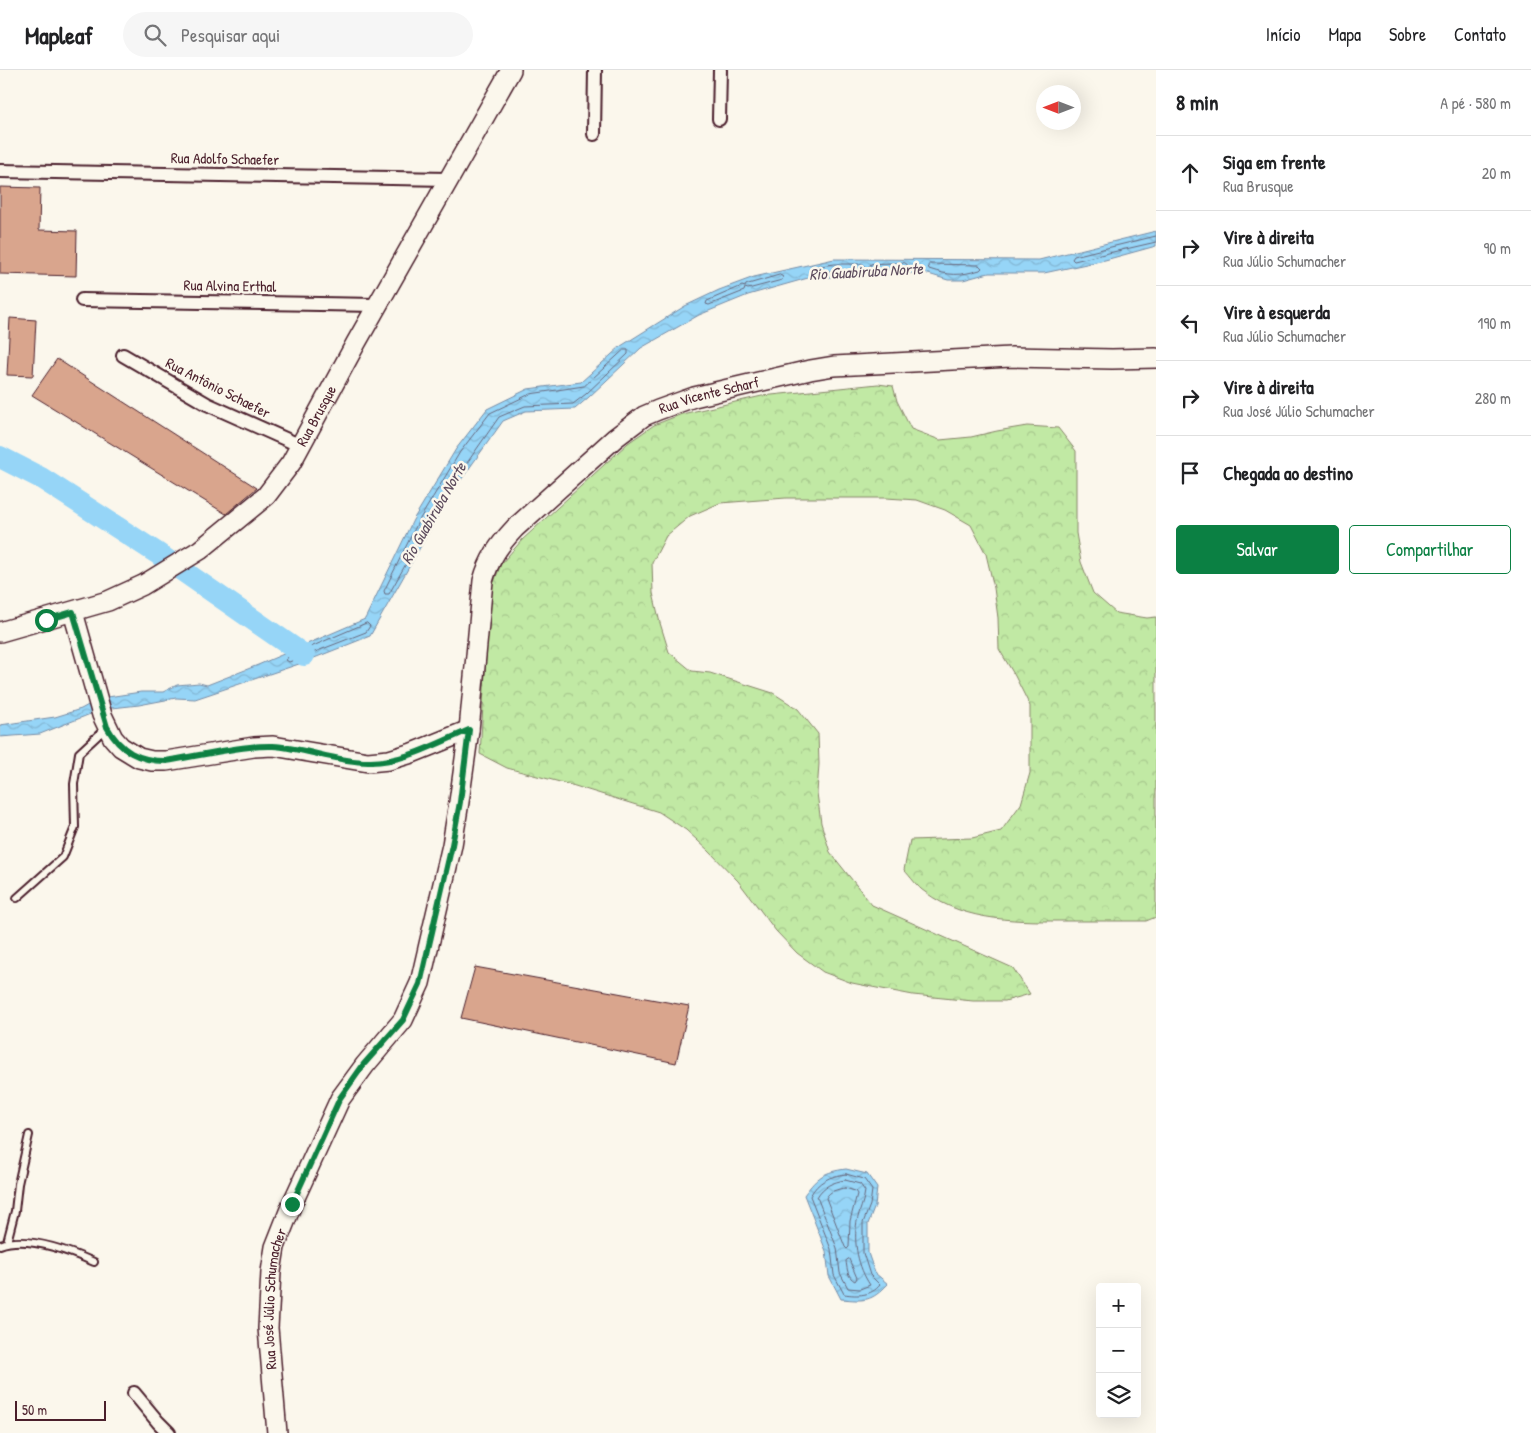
<!DOCTYPE html>
<html lang="pt">
<meta charset="utf-8">
<style>
body{margin:0;font-family:"Patrick Hand",sans-serif;background:#f6f6f6;color:#202124}
.controls{position:absolute;right:15px;bottom:15px;display:grid;overflow:hidden;border-radius:5px;box-shadow:0 5px 20px #0002}
.controls button{width:45px;height:45px;display:grid;place-items:center;padding:0;border:0;border-bottom:1px solid #e0e0e0;background:#fff;color:#202124;font:25px sans-serif}
.compass{position:absolute;left:1036px;top:15px;width:45px;height:45px;border-radius:50%;background:#fff;box-shadow:0 5px 20px #0002;rotate:270deg}
.scale{position:absolute;left:15px;bottom:12px;width:91px;box-sizing:border-box;padding-left:5px;border:2px solid #4a1f2b;border-top:0;font-size:14px;line-height:18px;white-space:nowrap;color:#4a1f2b;-webkit-text-stroke:4px #fbf7ec;paint-order:stroke}
.stop{position:absolute;width:15px;height:15px;margin:-11px;border:4px solid #0b8043;border-radius:50%;background:#fff}
.stop.end{background:#0b8043;border-color:#fff;box-shadow:0 1px 5px #0008}
.list{margin:0;padding:0;list-style:none}
h2{display:flex;justify-content:space-between;align-items:center;height:65px;margin:0;padding:0 20px;font-size:21px}
h2 small{font-size:16px;font-weight:400;color:#757577}
.list li{display:grid;grid-template-columns:32px 1fr auto;gap:15px;align-items:center;box-sizing:border-box;height:75px;padding:0 20px;border-top:1px solid #e0e0e0}
.list b{display:block;font-size:19px;white-space:nowrap}
.list p{margin:0;font-size:16px;white-space:nowrap;color:#757577}
.list em{font-size:16px;font-style:normal;color:#757577}
.actions{display:flex;gap:10px;padding:15px 20px}
.actions a{flex:1;padding:11px 0;border:1px solid #0b8043;border-radius:5px;text-align:center;font-size:18px;color:#0b8043}
.actions .main{background:#0b8043;color:#fff}
.icon{flex:none;width:28px;height:28px;fill:none;stroke:currentColor;stroke-width:2;stroke-linecap:round;stroke-linejoin:round}
.map{position:relative;flex:none;width:1156px;height:1363px;overflow:hidden}
header{display:flex;align-items:center;gap:30px;box-sizing:border-box;height:70px;padding:0 25px;background:#fff;border-bottom:1px solid #e0e0e0}
header strong{font-size:24px}
nav{display:flex;gap:28px;margin-inline-start:auto;font-size:18px}
.search{width:350px;height:45px;background:#f6f6f6;display:flex;align-items:center;gap:12px;box-sizing:border-box;padding:0 18px;border-radius:28px;color:#757577;font-size:19px}
main{display:flex}
aside{flex:1;background:#fff}
.map>svg:first-child{display:block}
.forest{fill:url(#forest-crowns);stroke:#868468}
.water{fill:url(#water-waves);stroke:#788ca5}
.lines{fill:none;stroke-linecap:round;stroke-linejoin:round}
.shore{stroke:#68687d;stroke-width:1}
.river{stroke:#96d5f7;stroke-width:22}
.building{fill:#d9a58d;stroke:#4a1f2b}
.lane-casing{stroke:#4a1f2b;stroke-width:10}
.street-casing{stroke:#4a1f2b;stroke-width:16}
.secondary-casing{stroke:#4a1f2b;stroke-width:22}
.lane{stroke:#fbf7ec;stroke-width:6}
.street{stroke:#fbf7ec;stroke-width:12}
.secondary{stroke:#fbf7ec;stroke-width:19}
.route{stroke:#0b8043;stroke-width:6}
.labels{text-anchor:middle;stroke-width:5;stroke-linejoin:round;paint-order:stroke}
.street-label{font-size:15px;fill:#4a1f2b;stroke:#fbf7ec}
.water-label{font-size:16px;font-style:italic;fill:#5d4c5e;stroke:#fbf7ec}
</style>
<header>
<strong>Mapleaf</strong>
<div class="search"><svg class="icon" aria-label="search" viewBox="0 0 24 24"><circle cx="10" cy="10" r="6"/><path d="M15 15l6 6"/></svg>Pesquisar aqui</div>
<nav><a>Início</a><a>Mapa</a><a>Sobre</a><a>Contato</a></nav>
</header>
<main>
<div class="map">
<svg width="1156" height="1363" viewBox="0 0 1156 1363">
<defs>
<pattern id="forest-crowns" width="20" height="18" patternUnits="userSpaceOnUse" patternTransform="scale(1.25)"><rect width="20" height="18" fill="#c1e9a4"/><path d="M2 6a3 3 0 1 1 6 0M12 15a3 3 0 1 1 6 0" fill="none" stroke="#a7c78d"/></pattern>
<pattern id="water-waves" width="16" height="10" patternUnits="userSpaceOnUse" patternTransform="scale(1.25)"><rect width="16" height="10" fill="#96d5f7"/><path d="M0 5q4-4 8 0t8 0" fill="none" stroke="#83b6d4"/></pattern>
</defs>
<rect width="100%" height="100%" fill="#fbf7ec"/>
<filter id="ink" filterUnits="userSpaceOnUse"><feTurbulence type="fractalNoise" baseFrequency=".02" numOctaves="2"/><feDisplacementMap in="SourceGraphic" scale="10" xChannelSelector="R" yChannelSelector="G"/><feConvolveMatrix kernelMatrix="1 2 1 2 8 2 1 2 1" color-interpolation-filters="sRGB"/></filter>
<g filter="url(#ink)">
<path class="forest" d="M878,314L893,316L897,331L911,359L940,370L971,367L997,361L1027,356L1058,358L1076,381V463L1081,492L1093,523L1116,543L1147,548L1156,547V847L1146,851C1120,851 1095,851 1069,851C1021,851 966,853 925,822C917,817 911,807 904,800L910,770L972,768L1001,761L1021,734L1030,703V636L1015,606L999,579L998,548L994,518L986,484L971,455L945,440L917,430L886,428H786L720,433L690,446L666,466L652,493L653,523L660,553L669,582L692,601L710,603L773,623L798,639L818,664L819,694L817,723L821,753L830,782L872,835L1013,898L1030,924L1005,931H973L913,925L882,919L852,913L823,902L797,883L776,861L738,811L709,781L686,760L659,742L575,716L507,698L480,684L490,522L501,494L522,470L628,373L654,355L682,344L762,326Z"/>
<path class="water" d="M1156,161V176L1105,190L1044,203H989L963,210H948L925,203L808,208L748,225L699,245L641,278L589,327L575,339L526,341L503,351L448,428L370,566L299,594L195,629L176,628L139,635L103,639L40,664L0,667V655L55,647L81,639L101,628L141,622H163L177,615L199,613L207,615L258,595L365,549L413,450L456,379L487,339L528,319L581,312L621,276L685,236L719,220L754,207L834,189L1039,190Z
M846,1099L867,1104L877,1118L875,1136L868,1154V1183L875,1203L888,1214C871,1232 865,1231 841,1229L829,1206L826,1181L804,1125C818,1106 824,1102 846,1099Z"/>
<g class="lines">
<path class="shore" d="M1156,166L1074,186L1072,189L1074,191L1156,172
M905,193L908,195L905,198L871,199L869,197L871,194Z
M835,194H863L865,197L863,199L817,202L815,201L816,197Z
M930,194L979,195L982,198L980,200C959,206 950,206 929,199L928,196Z
M780,205L783,207L782,210L748,219L745,218L744,221L709,235L706,234L707,231L742,216L745,217L746,215Z
M624,280H628V284L586,324L573,334L525,336L499,347L444,426L389,524H385L384,521L418,452L460,382L490,343L530,324L584,316Z
M367,553L370,556L366,562L297,589L289,592L286,590L288,587Z
M846,1104L864,1109L872,1120L870,1135L863,1153V1183L870,1205L880,1215C871,1226 858,1226 844,1224L834,1205L831,1179L810,1126C818,1111 830,1106 846,1104Z
M845,1110L860,1114L865,1121C864,1132 859,1141 857,1151C853,1173 858,1197 870,1215L860,1219L848,1218L840,1203L837,1178L817,1127C823,1116 833,1112 845,1110Z
M845,1118L855,1121L857,1124L850,1151L849,1177L847,1179L845,1177L826,1128C829,1121 838,1119 845,1118Z
M849,1189L857,1208L855,1211C848,1208 847,1199 846,1191Z"/>
<path class="river" d="M0,387L41,408L157,483L304,585"/>
</g>
<path class="building" d="M0,117L40,118L39,160L77,161L76,206L0,204Z
M10,248L36,250L33,306L7,305Z
M57,289L257,418L226,444L32,325Z
M475,897L689,936L676,993L461,948Z"/>
<g class="lines">
<g class="lane-casing">
<path id="lane" d="M17,828L63,787L75,757L74,714L79,683L106,658
M7,1172L15,1141L18,1114L29,1065
M0,1175C27,1165 69,1181 94,1192"/>
</g>
<g class="street-casing">
<path id="street" d="M719,49L720,0
M594,64L595,0
M0,101L449,109
M82,230L377,235
M123,285L207,334L301,376
M134,1323L158,1352L169,1363"/>
</g>
<g class="secondary-casing">
<g id="secondary">
<path d="M73,542L102,645L113,668L121,677L139,688L152,691H166L254,677L273,676L368,692L389,690L412,683L469,660"/>
<path id="s1" d="M0,562L108,531L143,515L200,480L266,426L291,393L356,273L511,0"/>
<path id="s2" d="M277,1363L268,1258L271,1202L275,1177L292,1134L340,1029L365,995L403,950L420,913L452,775L459,732L469,660L483,511C489,489 499,475 515,458L615,368L644,346L658,340L694,327L810,300L834,296L1011,287L1112,289L1156,288"/>
</g>
</g>
<use href="#lane" class="lane"/>
<use href="#street" class="street"/>
<use href="#secondary" class="secondary"/>
</g>
</g>
<g class="lines" filter="url(#ink)">
<path class="route" d="M46,550L73,542L107,657C120,681 139,691 166,691C198,686 242,675 273,676C305,678 336,692 368,692C403,693 438,673 469,660L460,732L452,775L420,914L403,950L364,994L340,1028L292,1134"/>
</g>
<g class="labels">
<g class="street-label">
<text transform="translate(225 89) rotate(1)" y="5">Rua Adolfo Schaefer</text>
<text transform="translate(230 216) rotate(1)" y="5">Rua Alvina Erthal</text>
<text transform="translate(218 318) rotate(27)" y="5">Rua Antônio Schaefer</text>
<text dy="5" stroke="none"><textPath href="#s2" startOffset="1200">Rua Vicente Scharf</textPath></text>
<text dy="5" stroke="none"><textPath href="#s1" startOffset="398">Rua Brusque</textPath></text>
<text dy="5" stroke="none"><textPath href="#s2" startOffset="135">Rua José Júlio Schumacher</textPath></text>
</g>
<g class="water-label">
<text transform="translate(866 201) rotate(-3)" y="6">Rio Guabiruba Norte</text>
<text transform="translate(433 443) rotate(-60)" y="6">Rio Guabiruba Norte</text>
</g>
</g>
</svg>
<div class="controls">
<button>+</button>
<button>−</button>
<button><svg class="icon" aria-label="layers" viewBox="0 0 24 24"><path d="M12 4l9 5-9 5-9-5zM3 14l9 5 9-5"/></svg></button>
</div>
<svg class="compass" viewBox="-18 -18 36 36"><path d="M0-13l5 13h-10z" fill="#e53935"/><path d="M0 13l5-13h-10z" fill="#757577"/></svg>
<div class="scale">50 m</div>
<div class="stop" style="left:46px;top:550px"></div>
<div class="stop end" style="left:292px;top:1134px"></div>
</div>
<aside>
<h2>8 min<small>A pé · 580 m</small></h2>
<ul class="list">
<li><svg class="icon" aria-label="ahead" viewBox="0 0 24 24"><path d="M12 20V5M6 11l6-6 6 6"/></svg><div><b>Siga em frente</b><p>Rua Brusque</p></div><em>20 m</em></li>
<li><svg class="icon" aria-label="right" viewBox="0 0 24 24"><path d="M7 20v-9h11M14 6l5 5-5 5"/></svg><div><b>Vire à direita</b><p>Rua Júlio Schumacher</p></div><em>90 m</em></li>
<li><svg class="icon" aria-label="left" viewBox="0 0 24 24"><path d="M17 20v-9H6M10 6l-5 5 5 5"/></svg><div><b>Vire à esquerda</b><p>Rua Júlio Schumacher</p></div><em>190 m</em></li>
<li><svg class="icon" aria-label="right" viewBox="0 0 24 24"><path d="M7 20v-9h11M14 6l5 5-5 5"/></svg><div><b>Vire à direita</b><p>Rua José Júlio Schumacher</p></div><em>280 m</em></li>
<li><svg class="icon" aria-label="arrive" viewBox="0 0 24 24"><path d="M6 21V4h12l-3 4 3 4H6"/></svg><div><b>Chegada ao destino</b></div></li>
</ul>
<div class="actions"><a class="main">Salvar</a><a>Compartilhar</a></div>
</aside>
</main>
